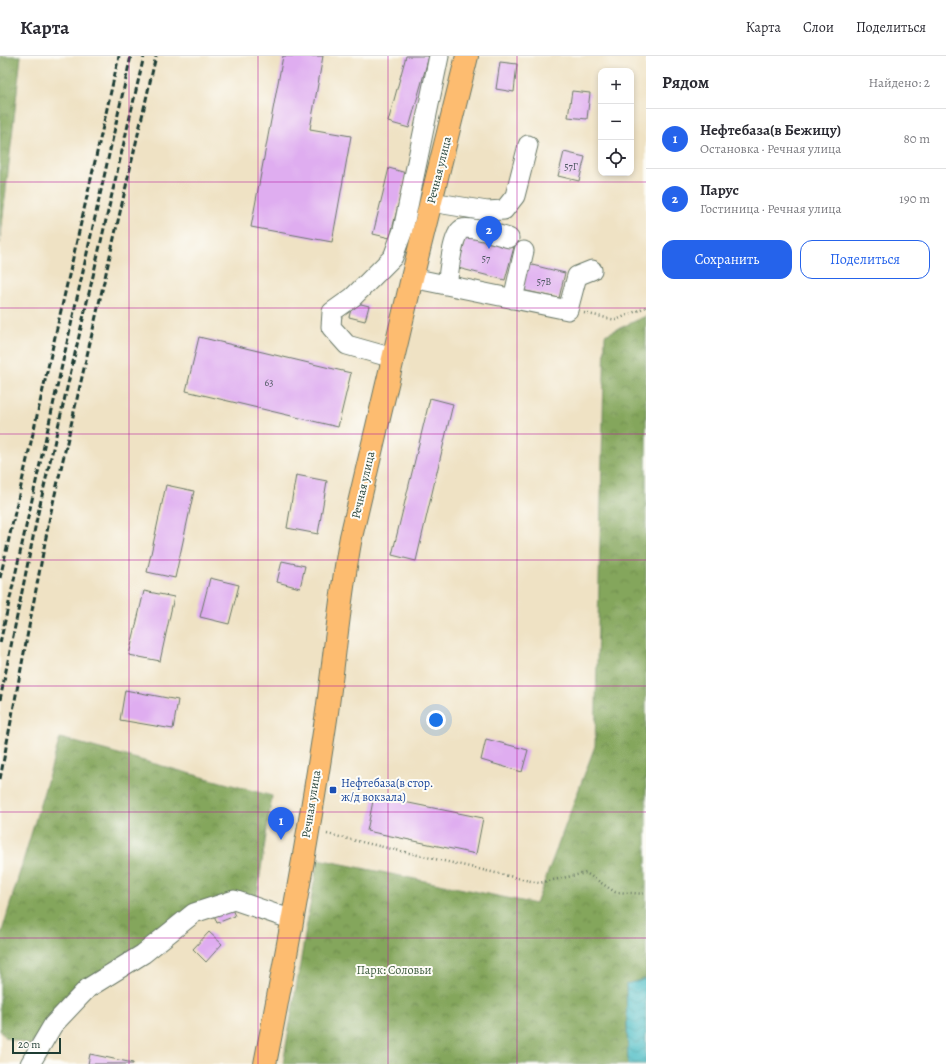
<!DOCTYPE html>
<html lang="ru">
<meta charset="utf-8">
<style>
body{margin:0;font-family:Alegreya,serif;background:#f7f7f7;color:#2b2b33}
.controls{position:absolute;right:12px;top:12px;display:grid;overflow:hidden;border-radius:8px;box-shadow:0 2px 6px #0003}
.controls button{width:36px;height:36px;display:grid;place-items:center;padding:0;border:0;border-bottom:1px solid #e1e1e2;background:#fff;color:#2b2b33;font:20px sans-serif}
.scale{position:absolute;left:12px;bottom:10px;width:49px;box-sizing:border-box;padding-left:4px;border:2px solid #1f3d34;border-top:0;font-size:11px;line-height:14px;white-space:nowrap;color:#1f3d34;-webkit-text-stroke:3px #fdfcf7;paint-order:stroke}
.you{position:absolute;left:436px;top:664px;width:14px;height:14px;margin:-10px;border:3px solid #fff;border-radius:50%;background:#1a73e8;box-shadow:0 0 0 6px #1a73e833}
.badge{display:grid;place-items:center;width:26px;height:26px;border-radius:50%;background:#2563eb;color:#fff;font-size:13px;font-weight:700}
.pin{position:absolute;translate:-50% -33px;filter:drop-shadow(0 1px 2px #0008)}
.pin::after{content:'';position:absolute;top:21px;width:14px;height:12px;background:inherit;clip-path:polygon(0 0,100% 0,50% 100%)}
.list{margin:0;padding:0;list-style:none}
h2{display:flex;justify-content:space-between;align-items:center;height:52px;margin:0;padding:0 16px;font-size:17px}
h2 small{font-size:13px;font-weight:400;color:#7c7c81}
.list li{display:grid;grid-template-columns:26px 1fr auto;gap:12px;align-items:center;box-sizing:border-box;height:60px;padding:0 16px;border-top:1px solid #e1e1e2}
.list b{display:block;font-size:15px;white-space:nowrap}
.list p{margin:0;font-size:13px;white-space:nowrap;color:#7c7c81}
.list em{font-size:13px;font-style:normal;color:#7c7c81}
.actions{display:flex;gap:8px;padding:12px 16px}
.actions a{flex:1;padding:9px 0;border:1px solid #2563eb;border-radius:12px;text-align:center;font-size:14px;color:#2563eb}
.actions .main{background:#2563eb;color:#fff}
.icon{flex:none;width:22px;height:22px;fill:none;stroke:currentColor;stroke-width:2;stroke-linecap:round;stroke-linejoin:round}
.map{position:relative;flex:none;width:646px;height:1008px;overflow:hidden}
header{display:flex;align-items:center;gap:24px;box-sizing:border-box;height:56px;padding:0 20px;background:#fff;border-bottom:1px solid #e1e1e2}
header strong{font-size:19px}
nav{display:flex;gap:22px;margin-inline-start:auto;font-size:14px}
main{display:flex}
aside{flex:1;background:#fff}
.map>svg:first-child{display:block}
.forest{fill:url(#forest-crowns);stroke:#527248}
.water{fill:url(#water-waves);stroke:#387e7d}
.building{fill:#dfadf0}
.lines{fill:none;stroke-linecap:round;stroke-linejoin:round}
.minor-casing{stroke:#687766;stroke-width:21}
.major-casing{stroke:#687766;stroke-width:24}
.path{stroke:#687766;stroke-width:2.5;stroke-dasharray:1 3;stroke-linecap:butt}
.minor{stroke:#fff;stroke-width:19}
.major{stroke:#fdbc70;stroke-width:22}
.rail{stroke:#1f3d34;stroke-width:3;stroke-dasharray:6 3;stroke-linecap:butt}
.grid{fill:none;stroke:#b5179e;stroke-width:1;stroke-opacity:0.55}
.transit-dot{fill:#1a4fb4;stroke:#fdfcf7;stroke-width:1.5}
.labels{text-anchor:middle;stroke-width:4;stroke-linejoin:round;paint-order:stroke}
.number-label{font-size:10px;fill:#4f5963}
.street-label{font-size:12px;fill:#1f3d34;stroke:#fdfcf7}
.transit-label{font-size:12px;fill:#164399;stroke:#fdfcf7;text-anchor:start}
.park-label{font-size:12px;fill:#405e41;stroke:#fdfcf7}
</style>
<header>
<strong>Карта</strong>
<nav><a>Карта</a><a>Слои</a><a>Поделиться</a></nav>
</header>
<main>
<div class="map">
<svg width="646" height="1008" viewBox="0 0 646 1008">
<defs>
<pattern id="forest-crowns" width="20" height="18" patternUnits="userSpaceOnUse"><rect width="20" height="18" fill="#84a65c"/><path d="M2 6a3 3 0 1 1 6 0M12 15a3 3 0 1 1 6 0" fill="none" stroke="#6b884d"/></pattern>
<pattern id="water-waves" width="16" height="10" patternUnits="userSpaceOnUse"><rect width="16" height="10" fill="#50bec6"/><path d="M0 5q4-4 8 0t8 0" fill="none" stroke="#429ca2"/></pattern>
</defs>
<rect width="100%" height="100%" fill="#fdfcf7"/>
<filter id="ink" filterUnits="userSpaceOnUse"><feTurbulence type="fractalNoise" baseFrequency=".025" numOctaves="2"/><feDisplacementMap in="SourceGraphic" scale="8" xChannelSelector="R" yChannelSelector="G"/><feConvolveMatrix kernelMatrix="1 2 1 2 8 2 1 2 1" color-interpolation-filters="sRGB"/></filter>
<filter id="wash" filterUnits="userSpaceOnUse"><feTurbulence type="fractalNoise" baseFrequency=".012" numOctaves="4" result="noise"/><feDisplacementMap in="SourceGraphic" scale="16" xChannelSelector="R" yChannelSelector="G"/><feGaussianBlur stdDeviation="0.9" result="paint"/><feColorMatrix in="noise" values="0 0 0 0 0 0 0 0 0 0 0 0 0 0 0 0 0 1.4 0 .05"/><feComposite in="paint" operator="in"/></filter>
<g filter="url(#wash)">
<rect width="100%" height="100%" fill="#efe2c4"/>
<path class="forest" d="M0,0H21L0,187Z
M646,260V923L626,928L628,1008H283L318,803L536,848L595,690L605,279Z
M60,682L272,740L256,846L191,853L89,923L31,989L6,982L0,974V882Z"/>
<path class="water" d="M646,923V1008H628L626,928Z"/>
<g id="blocks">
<path class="building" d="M283,0H323L310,73L351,80L332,186L251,171Z
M406,0H429L409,72L388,66Z
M500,6L517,8L514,36L496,33Z
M572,35L590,37L587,63L568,61Z
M564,96L585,101L579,125L558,120Z
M389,112L406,117L390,182L373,178Z
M466,180L514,191L505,224L458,212Z
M528,208L565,217L559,242L522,234Z
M353,246L369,250L365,265L349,261Z
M199,281L351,317L338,371L186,335Z
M430,342L453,348L416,505L392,499Z
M296,419L327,425L318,478L287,472Z
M166,429L194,435L175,522L147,516Z
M282,505L305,510L300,532L277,526Z
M210,522L239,529L229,568L200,561Z
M144,535L174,541L160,605L129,599Z
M125,634L178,644L173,673L120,664Z
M486,683L528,694L522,716L481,704Z
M374,740L483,762L476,798L367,775Z
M231,851L235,860L217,867L214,859Z
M209,876L222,888L206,906L193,893Z
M90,998L133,1007V1008H88Z"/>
</g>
</g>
<g filter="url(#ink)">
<use href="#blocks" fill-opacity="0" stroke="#687766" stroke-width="1"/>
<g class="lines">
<g class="minor-casing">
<path id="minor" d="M431,146L487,155L504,154L515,140L528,89
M412,222L568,254L577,220L592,214
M447,229C449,218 452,177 462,173C471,170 499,179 509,182
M513,243L524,195
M393,302L347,289L331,271L332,256L353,241L393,201L403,174L439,0
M30,1008L53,969L88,932L143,898L194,857L234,844L293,864"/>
</g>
<g class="major-casing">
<path id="major" d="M265,1008C288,891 310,774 327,656C335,597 340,539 351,481L412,222L467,0"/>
</g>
<path class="path" d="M584,257L616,264L646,251
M327,778L539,827L586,817L615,836L646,838"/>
<use href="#minor" class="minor"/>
<use href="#major" class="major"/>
<path class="rail" d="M0,522L119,0
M0,587L131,0
M0,644L38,457L144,0
M0,723L50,460L156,0"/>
</g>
</g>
<path class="grid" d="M129,0V1008M258,0V1008M388,0V1008M517,0V1008M0,126H646M0,252H646M0,378H646M0,504H646M0,630H646M0,756H646M0,882H646"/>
<rect class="transit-dot" x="329" y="730" width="8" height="8" rx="2"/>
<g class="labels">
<g class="number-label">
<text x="571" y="114">57Г</text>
<text x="486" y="206">57</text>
<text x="544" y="229">57В</text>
<text x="269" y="330">63</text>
</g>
<g class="street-label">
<text transform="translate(439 114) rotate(-76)" y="4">Речная улица</text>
<text transform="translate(363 429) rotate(-77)" y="4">Речная улица</text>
<text transform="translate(311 748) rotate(-81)" y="4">Речная улица</text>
</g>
<g class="transit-label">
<text x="341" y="731">Нефтебаза(в стор.<tspan x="341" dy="14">ж/д вокзала)</tspan></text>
</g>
<g class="park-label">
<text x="394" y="918">Парк: Соловьи</text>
</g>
</g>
</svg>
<div class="controls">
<button>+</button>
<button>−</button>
<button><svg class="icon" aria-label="locate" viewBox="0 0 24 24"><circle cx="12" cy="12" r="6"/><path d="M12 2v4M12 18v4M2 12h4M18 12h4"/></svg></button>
</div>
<div class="scale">20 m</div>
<div class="you"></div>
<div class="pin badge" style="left:281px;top:784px">1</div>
<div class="pin badge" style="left:489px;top:193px">2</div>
</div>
<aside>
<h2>Рядом<small>Найдено: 2</small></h2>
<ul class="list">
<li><span class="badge">1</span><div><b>Нефтебаза(в Бежицу)</b><p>Остановка · Речная улица</p></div><em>80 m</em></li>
<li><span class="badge">2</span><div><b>Парус</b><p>Гостиница · Речная улица</p></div><em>190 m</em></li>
</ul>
<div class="actions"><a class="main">Сохранить</a><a>Поделиться</a></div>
</aside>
</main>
